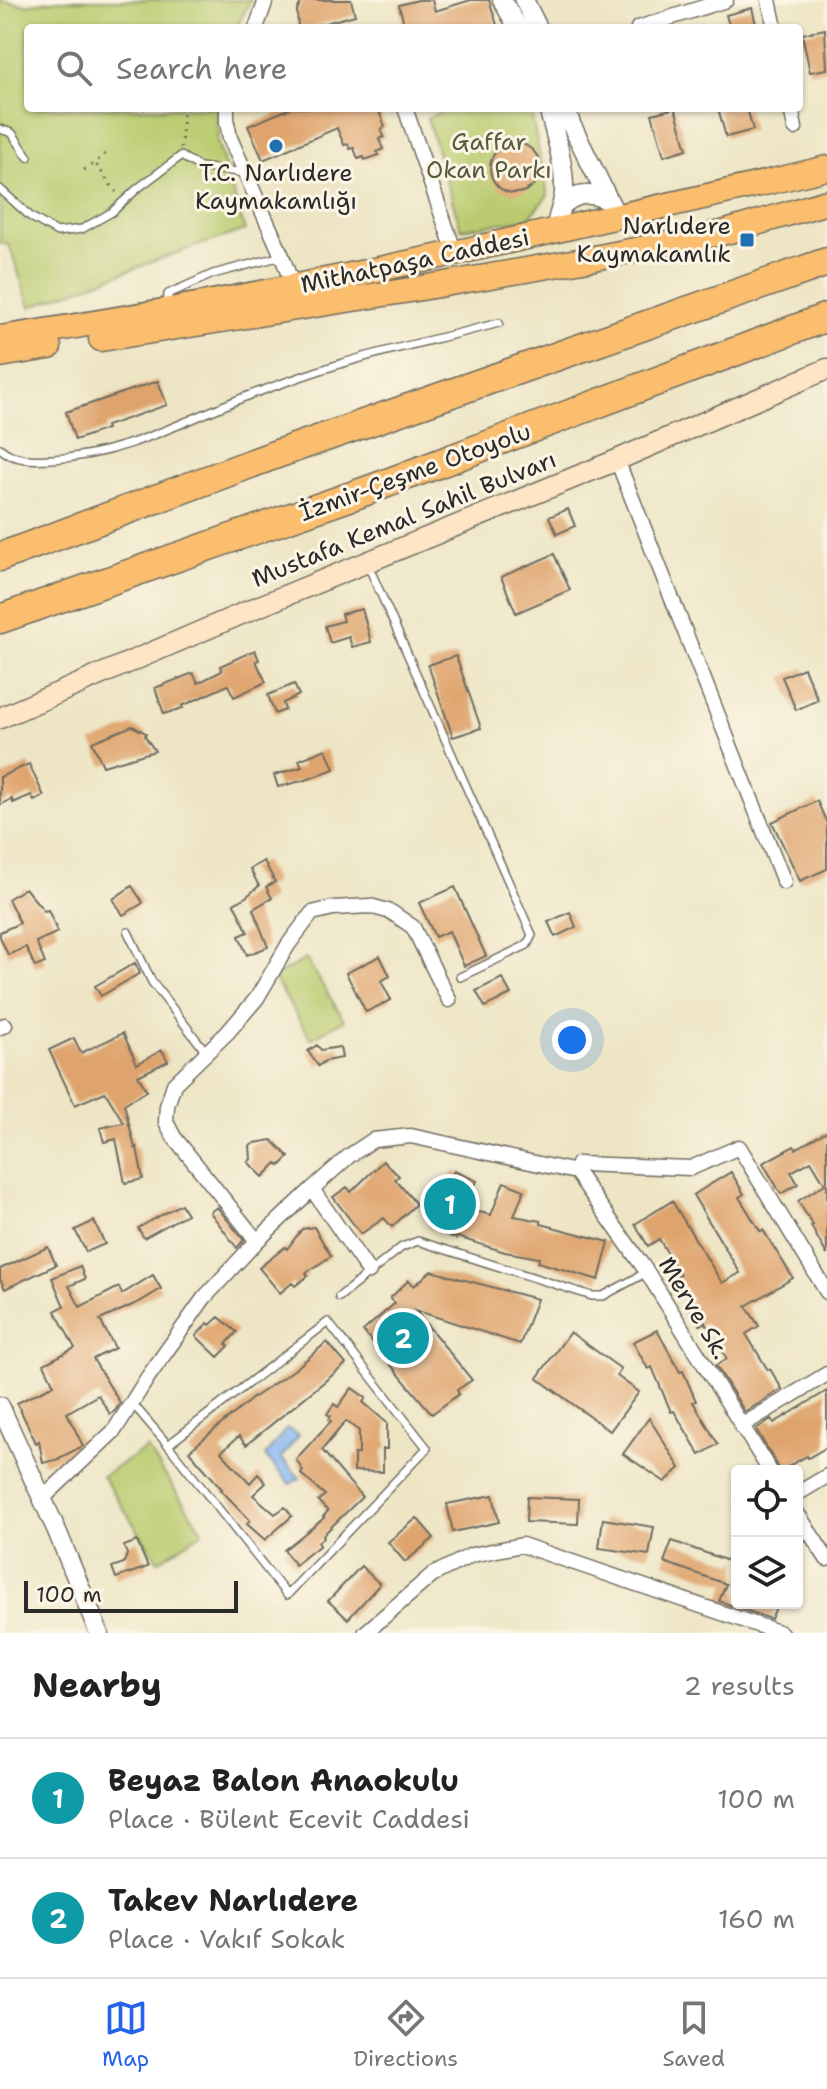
<!DOCTYPE html>
<meta charset="utf-8">
<style>
body{margin:0;font-family:"Shantell Sans",sans-serif;background:#f6f6f6;color:#222}
.controls{position:absolute;right:24px;bottom:24px;display:grid;overflow:hidden;border-radius:8px;box-shadow:0 2px 6px #0004}
.controls button{width:72px;height:72px;display:grid;place-items:center;padding:0;border:0;border-bottom:2px solid #e0e0e0;background:#fff;color:#222;font:40px sans-serif}
.scale{position:absolute;left:24px;bottom:20px;width:214px;box-sizing:border-box;padding-left:8px;border:4px solid #2b2b2b;border-top:0;font-size:22px;line-height:28px;white-space:nowrap;color:#2b2b2b;-webkit-text-stroke:6px #fcf5e5;paint-order:stroke}
.you{position:absolute;left:572px;top:1040px;width:28px;height:28px;margin:-20px;border:6px solid #fff;border-radius:50%;background:#1a73e8;box-shadow:0 0 0 12px #1a73e833}
.badge{display:grid;place-items:center;width:52px;height:52px;border-radius:50%;background:#2563eb;color:#fff;font-size:26px;font-weight:700}
.pin{position:absolute;translate:-50% -50%;border:4px solid #fff;box-shadow:0 2px 8px #0006}
.list{margin:0;padding:0;list-style:none}
h2{display:flex;justify-content:space-between;align-items:center;height:104px;margin:0;padding:0 32px;font-size:34px}
h2 small{font-size:26px;font-weight:400;color:#767676}
.list li{display:grid;grid-template-columns:52px 1fr auto;gap:24px;align-items:center;box-sizing:border-box;height:120px;padding:0 32px;border-top:2px solid #e0e0e0}
.list b{display:block;font-size:30px;white-space:nowrap}
.list p{margin:0;font-size:26px;white-space:nowrap;color:#767676}
.list em{font-size:26px;font-style:normal;color:#767676}
.icon{flex:none;width:44px;height:44px;fill:none;stroke:currentColor;stroke-width:2;stroke-linecap:round;stroke-linejoin:round}
.map{position:relative;flex:none;width:827px;height:1633px;overflow:hidden}
.search{position:absolute;background:#fff;box-shadow:0 2px 6px #0004;left:24px;right:24px;top:24px;height:88px;display:flex;align-items:center;gap:20px;box-sizing:border-box;padding:0 28px;border-radius:8px;color:#767676;font-size:30px}
.sheet{height:344px;background:#fff}
nav{display:flex;justify-content:space-around;align-items:center;box-sizing:border-box;height:112px;border-top:2px solid #e0e0e0;background:#fff;font-size:22px;color:#767676}
nav a{display:grid;justify-items:center;gap:4px}
nav .on{color:#2563eb}
.map>svg:first-child{display:block}
.green{fill:#b9cb6e;stroke:#727b4c;stroke-width:2}
.water{fill:#86b6f1;stroke:#58708e;stroke-width:2}
.building{fill:#dfa46d}
.lines{fill:none;stroke-linecap:round;stroke-linejoin:round}
.service-casing{stroke:#6f6c61;stroke-width:10}
.minor-casing{stroke:#6f6c61;stroke-width:17}
.tertiary-casing{stroke:#6f6c61;stroke-width:21}
.secondary-casing{stroke:#6f6c61;stroke-width:23}
.primary-casing{stroke:#6f6c61;stroke-width:27}
.motorway-casing{stroke:#6f6c61;stroke-width:31}
.path{stroke:#6f6c61;stroke-width:3;stroke-dasharray:2 6;stroke-linecap:butt}
.service{stroke:#fff;stroke-width:7}
.minor{stroke:#fff;stroke-width:14}
.tertiary{stroke:#fff;stroke-width:18}
.secondary{stroke:#fde5c5;stroke-width:20}
.primary{stroke:#fabe6e;stroke-width:24}
.motorway{stroke:#fabe6e;stroke-width:28}
.poi-dot{fill:#1f6fb2;stroke:#fcf5e5;stroke-width:3}
.labels{text-anchor:middle;stroke-width:6;stroke-linejoin:round;paint-order:stroke}
.park-label{font-size:24px;fill:#565b3f;stroke:#fcf5e5}
.poi-label{font-size:24px;fill:#2b2b2b;stroke:#fcf5e5}
.street-label{font-size:24px;fill:#2b2b2b;stroke:#fcf5e5}
</style>
<div class="map">
<svg width="827" height="1633" viewBox="0 0 827 1633">
<rect width="100%" height="100%" fill="#fcf5e5"/>
<filter id="ink" filterUnits="userSpaceOnUse"><feTurbulence type="fractalNoise" baseFrequency=".0125" numOctaves="2"/><feDisplacementMap in="SourceGraphic" scale="16" xChannelSelector="R" yChannelSelector="G"/><feConvolveMatrix kernelMatrix="1 2 1 2 8 2 1 2 1" color-interpolation-filters="sRGB"/></filter>
<filter id="wash" filterUnits="userSpaceOnUse"><feTurbulence type="fractalNoise" baseFrequency=".006" numOctaves="4" result="noise"/><feDisplacementMap in="SourceGraphic" scale="32" xChannelSelector="R" yChannelSelector="G"/><feGaussianBlur stdDeviation="1.8" result="paint"/><feColorMatrix in="noise" values="0 0 0 0 0 0 0 0 0 0 0 0 0 0 0 0 0 1.4 0 .05"/><feComposite in="paint" operator="in"/></filter>
<g filter="url(#wash)">
<rect width="100%" height="100%" fill="#ede5c4"/>
<path class="green" d="M0,0L26,5L58,0H251L236,28H28V108H217L218,144L245,230L182,251L30,307L9,245L0,243Z
M449,108H530L548,195L528,219L461,229L427,118Z
M306,959L344,1020L311,1039L273,977Z
M147,1448L203,1532L158,1561L102,1476Z"/>
<path class="water" d="M287,1428L299,1435L281,1458L300,1478L290,1484L265,1456Z"/>
<g id="blocks">
<path class="building" d="M302,0H351L355,15L307,28H298L297,11Z
M418,0H432L435,11L471,0H489L498,28H405L399,5Z
M752,8L757,28H730L726,15Z
M825,29L827,69L810,72L802,34Z
M291,108H378L385,127L381,129L384,137L379,139L383,149L377,152L379,155L365,160L364,157L358,159L354,148L350,149L348,144L344,145L337,128L263,160L248,126Z
M675,108L687,149L664,156L652,114Z
M718,108H747L753,130L726,137Z
M490 168a25 25 0 1 1 50 0a25 25 0 1 1-50 0Z
M158,381L167,405L106,426L107,429L75,440L66,412Z
M568,509L575,526L557,534L549,517Z
M554,554L570,590L516,613L501,577Z
M362,609L371,642L352,647L349,637L330,643L325,626L343,621L341,614Z
M255,650L259,660L256,661L266,682L234,697L228,685L182,706L183,708L164,714L155,688L193,673L198,683L222,671L220,666Z
M456,656L481,728L453,737L428,665Z
M804,668L818,700L796,710L782,677Z
M294,684L299,695L283,703L285,710L275,714L268,695Z
M132,726L146,733L145,736L155,751L103,766L92,742Z
M326,749L334,769L309,779L278,787L274,775L302,767L299,760Z
M29,764L44,796L34,801L31,795L13,803L12,799L0,805V777Z
M817,801L827,823V869L800,881L772,822Z
M264,861L275,882L266,887L272,898L253,909L268,947L247,955L239,936L248,932L234,904L246,897L259,886L250,869Z
M132,886L143,903L123,915L113,899Z
M455,887L486,956L464,966L449,931L435,937L419,903Z
M25,888L44,911L48,910L58,932L36,942L45,963L35,967L26,947L8,955L0,937V932L20,923L8,899Z
M570,912L576,927L555,937L548,922Z
M380,956L390,976L381,981L391,1000L366,1012L346,973Z
M135,963L140,973L101,996L95,986Z
M502,978L511,994L485,1007L476,991Z
M123,1033L137,1064L162,1050L168,1061L138,1076L147,1091L124,1104L135,1148L137,1147L143,1179L125,1183L116,1139L104,1142L100,1128L124,1123L105,1092L75,1105L49,1050L74,1038L81,1053Z
M317,1045L321,1050L340,1047L342,1058L325,1061L318,1066L308,1051Z
M827,1131V1255L811,1226L813,1225L798,1201L825,1184L811,1161L791,1172L798,1184L781,1194L763,1163L794,1146L796,1149Z
M272,1140L289,1157L280,1166L277,1163L263,1177L248,1162L251,1159L250,1146L255,1143Z
M383,1161L399,1176L395,1179L416,1204L392,1227L384,1218L361,1234L333,1197L347,1187L351,1192Z
M454,1171L477,1181L464,1208L491,1215L504,1182L524,1190L514,1216L541,1221V1224L609,1242L599,1280L538,1262L539,1258L505,1252L457,1237L456,1239L428,1226Z
M731,1172L744,1194L739,1197L760,1231L763,1230L793,1278L746,1306L759,1326L746,1334L768,1370L770,1369L782,1389L745,1412L716,1365L727,1359L705,1322L700,1325L687,1303L691,1300L677,1276L680,1274L659,1239L648,1246L635,1224L672,1201L722,1283L740,1273L693,1195Z
M181,1204L187,1214L144,1238L138,1228Z
M217,1207L244,1240L237,1248L210,1212Z
M94,1221L105,1244L86,1252L75,1230Z
M314,1227L331,1256L306,1273L308,1276L295,1286L292,1283L280,1293L259,1268L285,1247L287,1249L302,1229Z
M48,1247L56,1265L5,1289L0,1279V1269Z
M80,1266L85,1279L69,1286L80,1307L119,1287L122,1294L153,1275L161,1289L141,1301L100,1320L115,1348L93,1359L120,1403L115,1411L110,1414L98,1395L67,1413L83,1446L59,1458V1459L43,1463L39,1441L36,1443L17,1403L54,1385L44,1364L75,1348L55,1311L64,1306L52,1278Z
M431,1271L537,1299L520,1344L415,1310L472,1380L457,1390L459,1394L432,1414L379,1351L397,1326L395,1323L372,1342L363,1331L395,1303L390,1298L409,1280L414,1286Z
M219,1317L237,1332L226,1344L229,1346L218,1357L196,1336L208,1323L210,1325Z
M657,1330L680,1372L683,1371L696,1401L693,1402L718,1444L700,1455L674,1411L671,1412L652,1367L648,1369L633,1342Z
M570,1332L621,1369L617,1376L639,1392L610,1431L537,1378Z
M327,1342L346,1364L246,1445L239,1436L221,1452L250,1483L258,1474L266,1483L253,1495L275,1514L285,1507L292,1516L265,1540L247,1524L250,1520L221,1490L222,1489L189,1451L254,1397L294,1370Z
M352,1388L366,1398L363,1402L387,1423V1449H383V1472L354,1471V1454H359V1431L346,1421L322,1450L362,1497L323,1535L324,1537L318,1542L320,1545L295,1565L284,1550L324,1518L323,1517L328,1511L318,1501L325,1495L301,1474L303,1471L296,1459L331,1421L329,1419L331,1416L327,1414L334,1404L338,1407Z
M827,1391V1447L808,1458L807,1456L780,1471L756,1429L771,1419L774,1423Z
M649,1418L680,1468L665,1482L623,1454Z
M493,1495L499,1522L453,1532L447,1504Z
M527,1497L579,1499L578,1524L526,1522Z
M417,1518L434,1538L405,1562L388,1542Z
M603,1519L654,1527L649,1555L599,1548Z
M137,1541L148,1567L116,1578L112,1567L124,1563L127,1554L124,1546Z
M672,1541L734,1563L737,1558V1603H778L771,1619L719,1601L726,1584L664,1562Z
M361,1566L380,1584L348,1619L328,1601Z"/>
</g>
</g>
<g filter="url(#ink)">
<use href="#blocks" fill-opacity="0" stroke="#6f6c61" stroke-width="2"/>
<g class="lines">
<g class="service-casing">
<path id="service" d="M0,129L12,133L28,157
M0,189L31,217L57,232L82,229L112,212L138,188L181,156L200,167L245,173
M167,307L168,294L213,274L282,256
M0,448C14,461 33,460 52,459C120,456 180,423 242,398C274,386 307,374 340,364C392,348 446,337 499,323
M368,565L532,935L527,945L460,977
M128,932L152,982L206,1052
M339,1297L402,1247L418,1241L592,1296H603L647,1272
M132,1403L168,1445L287,1595L427,1448L328,1322L168,1445"/>
</g>
<g class="minor-casing">
<path id="minor" d="M769,0L775,28
M256,28L266,0
M638,28L726,0
M227,108V122L230,138L282,256L293,287
M405,108L455,253
M791,108L795,128
M617,460L784,882
M0,1027L5,1025
M576,1172L647,1272L770,1471
M576,1172L578,1164L691,1168L739,1147L827,1292
M312,1189L369,1272
M257,1241L174,1137L166,1122L167,1106L174,1084L228,1032L257,998L288,945L312,913L333,908L370,906L391,912L413,927L449,1000
M741,1426L827,1374
M797,1494L827,1476
M42,1499L114,1431L148,1377L204,1298L257,1241L312,1189L349,1156L373,1140L411,1136L576,1172
M797,1513L827,1559
M365,1633L432,1575L472,1555L522,1545L781,1633"/>
</g>
<g class="tertiary-casing">
<path id="tertiary" d="M502,0L518,28
M524,0L538,28
M548,108C555,134 565,165 564,192C563,206 556,217 556,230
M566,108L571,124L617,217
M562,206C577,192 591,192 609,201
M0,1406L57,1531L99,1633"/>
</g>
<g class="secondary-casing">
<path id="secondary" d="M0,718L255,608L617,460L827,369"/>
</g>
<g class="primary-casing">
<path id="primary" d="M0,338C200,308 399,267 596,221C673,204 750,187 827,168
M101,339L410,290L589,259L726,232L827,202
M0,355L49,347"/>
</g>
<g class="motorway-casing">
<path id="motorway" d="M0,557L277,454L827,262
M0,619L366,491L827,317"/>
</g>
<path class="path" d="M119,110L158,108
M181,148L183,112L187,108
M105,154L95,163L116,192
M84,170L95,163"/>
<use href="#service" class="service"/>
<use href="#minor" class="minor"/>
<use href="#tertiary" class="tertiary"/>
<use href="#secondary" class="secondary"/>
<use href="#primary" class="primary"/>
<use href="#motorway" class="motorway"/>
</g>
</g>
<g class="poi-dot">
<circle cx="276" cy="146" r="8"/>
<rect x="739" y="232" width="16" height="16" rx="4"/>
</g>
<g class="labels">
<g class="park-label">
<text x="489" y="150">Gaffar<tspan x="489" dy="28">Okan Parkı</tspan></text>
</g>
<g class="poi-label">
<text x="276" y="181">T.C. Narlıdere<tspan x="276" dy="28">Kaymakamlığı</tspan></text>
<text x="731" y="234" text-anchor="end">Narlıdere<tspan x="731" dy="28">Kaymakamlık</tspan></text>
</g>
<g class="street-label">
<text transform="translate(415 261) rotate(-12)" y="8">Mithatpaşa Caddesi</text>
<text transform="translate(415 472) rotate(-20)" y="8">İzmir-Çeşme Otoyolu</text>
<text transform="translate(404 519) rotate(-22)" y="8">Mustafa Kemal Sahil Bulvarı</text>
<text transform="translate(694 1308) rotate(59)" y="8">Merve Sk.</text>
</g>
</g>
</svg>
<div class="controls">
<button><svg class="icon" aria-label="locate" viewBox="0 0 24 24"><circle cx="12" cy="12" r="6"/><path d="M12 2v4M12 18v4M2 12h4M18 12h4"/></svg></button>
<button><svg class="icon" aria-label="layers" viewBox="0 0 24 24"><path d="M12 4l9 5-9 5-9-5zM3 14l9 5 9-5"/></svg></button>
</div>
<div class="scale">100 m</div>
<div class="you"></div>
<div class="pin badge" style="left:450px;top:1204px;background:#0f9aa8">1</div>
<div class="pin badge" style="left:403px;top:1338px;background:#0f9aa8">2</div>
<div class="search"><svg class="icon" aria-label="search" viewBox="0 0 24 24"><circle cx="10" cy="10" r="6"/><path d="M15 15l6 6"/></svg>Search here</div>
</div>
<section class="sheet">
<h2>Nearby<small>2 results</small></h2>
<ul class="list">
<li><span class="badge" style="background:#0f9aa8">1</span><div><b>Beyaz Balon Anaokulu</b><p>Place · Bülent Ecevit Caddesi</p></div><em>100 m</em></li>
<li><span class="badge" style="background:#0f9aa8">2</span><div><b>Takev Narlıdere</b><p>Place · Vakıf Sokak</p></div><em>160 m</em></li>
</ul>
</section>
<nav>
<a class="on"><svg class="icon" aria-label="map" viewBox="0 0 24 24"><path d="M3 6l6-2 6 2 6-2v14l-6 2-6-2-6 2zM9 4v14M15 6v14"/></svg>Map</a>
<a><svg class="icon" aria-label="directions" viewBox="0 0 24 24"><path d="M12 3l9 9-9 9-9-9zM9 14v-3h6M13 9l2 2-2 2"/></svg>Directions</a>
<a><svg class="icon" aria-label="saved" viewBox="0 0 24 24"><path d="M7 4h10v16l-5-4-5 4z"/></svg>Saved</a>
</nav>
